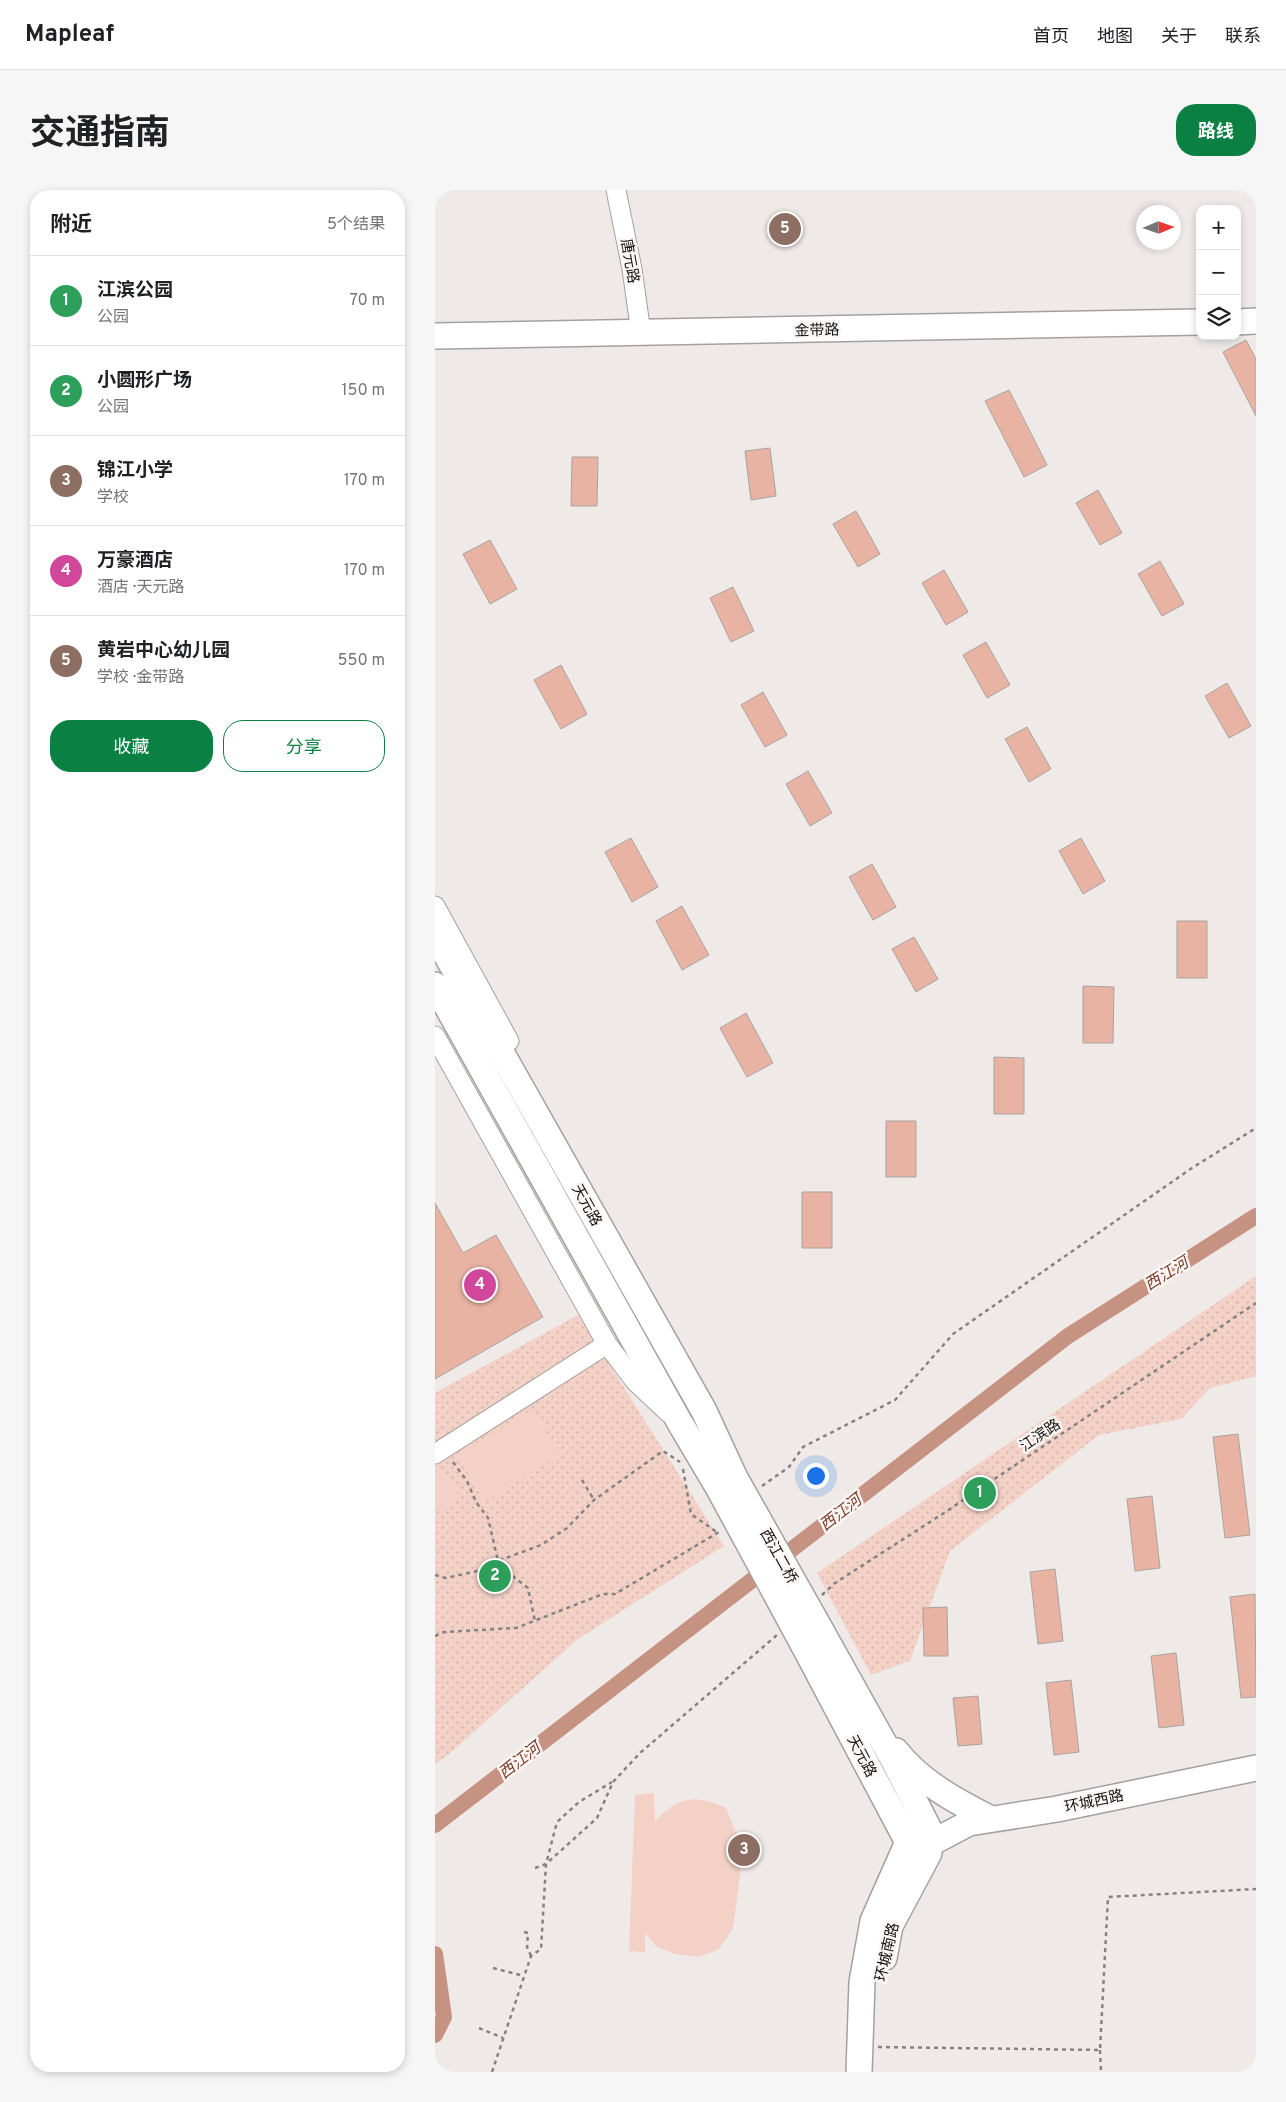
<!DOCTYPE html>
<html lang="zh">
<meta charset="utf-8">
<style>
body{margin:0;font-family:Overpass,"Noto Sans SC",sans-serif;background:#f6f6f6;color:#202124}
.controls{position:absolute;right:15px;top:15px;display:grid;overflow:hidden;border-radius:10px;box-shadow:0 2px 8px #0003}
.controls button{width:45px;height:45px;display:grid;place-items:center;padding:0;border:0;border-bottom:1px solid #e0e0e0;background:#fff;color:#202124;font:25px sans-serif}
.compass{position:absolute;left:701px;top:15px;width:45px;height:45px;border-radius:50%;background:#fff;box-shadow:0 2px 8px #0003;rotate:88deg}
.you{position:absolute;left:380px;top:1285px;width:18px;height:18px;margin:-12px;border:4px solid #fff;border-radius:50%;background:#1a73e8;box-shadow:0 0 0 8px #1a73e833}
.badge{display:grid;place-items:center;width:32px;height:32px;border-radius:50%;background:#0b8043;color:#fff;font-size:16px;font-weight:700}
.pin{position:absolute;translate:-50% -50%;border:2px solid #fff;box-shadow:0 1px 5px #0006}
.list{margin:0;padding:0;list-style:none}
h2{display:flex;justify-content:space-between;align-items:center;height:65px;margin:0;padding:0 20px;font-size:21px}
h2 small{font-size:16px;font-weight:400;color:#757577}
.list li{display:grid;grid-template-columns:32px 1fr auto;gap:15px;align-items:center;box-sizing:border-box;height:90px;padding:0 20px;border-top:1px solid #e0e0e0}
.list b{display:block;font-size:19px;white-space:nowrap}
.list p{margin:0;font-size:16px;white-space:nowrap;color:#757577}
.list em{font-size:16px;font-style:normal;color:#757577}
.actions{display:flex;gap:10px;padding:15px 20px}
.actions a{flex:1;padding:11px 0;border:1px solid #0b8043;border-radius:20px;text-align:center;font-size:18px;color:#0b8043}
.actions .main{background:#0b8043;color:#fff}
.icon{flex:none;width:28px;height:28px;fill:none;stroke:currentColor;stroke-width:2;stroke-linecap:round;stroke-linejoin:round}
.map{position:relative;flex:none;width:821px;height:1882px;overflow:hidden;border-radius:20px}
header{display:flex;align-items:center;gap:30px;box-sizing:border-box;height:70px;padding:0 25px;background:#fff;border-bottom:1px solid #e0e0e0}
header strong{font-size:24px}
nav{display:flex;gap:28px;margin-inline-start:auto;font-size:18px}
.intro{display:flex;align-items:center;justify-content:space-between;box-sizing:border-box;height:120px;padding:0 30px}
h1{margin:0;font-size:35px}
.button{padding:12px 22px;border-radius:20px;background:#0b8043;color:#fff;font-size:18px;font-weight:700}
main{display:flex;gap:30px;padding:0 30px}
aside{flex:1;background:#fff;border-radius:20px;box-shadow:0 2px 8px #0003}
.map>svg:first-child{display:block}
.park{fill:url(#park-dots)}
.pitch{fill:#f4d1c6}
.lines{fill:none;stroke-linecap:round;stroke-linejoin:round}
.canal{stroke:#c69383;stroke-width:16}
.building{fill:#e9b3a3;stroke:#a7a3a1}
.minor-casing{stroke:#a5a09e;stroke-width:21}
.major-casing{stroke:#a5a09e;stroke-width:28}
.path{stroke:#858281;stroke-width:2.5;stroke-dasharray:4 4;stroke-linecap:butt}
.minor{stroke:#fff;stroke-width:19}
.major{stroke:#fff;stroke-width:25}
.major-bridge-casing{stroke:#a5a09e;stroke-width:28;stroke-linecap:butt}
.major-bridge{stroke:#fff;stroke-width:25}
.labels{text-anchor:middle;stroke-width:5;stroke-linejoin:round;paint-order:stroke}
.street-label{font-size:15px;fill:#151313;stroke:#fcf7f5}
.water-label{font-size:16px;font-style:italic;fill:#7a3925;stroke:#fcf7f5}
</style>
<header>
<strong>Mapleaf</strong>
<nav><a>首页</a><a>地图</a><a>关于</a><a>联系</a></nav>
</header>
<div class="intro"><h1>交通指南</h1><a class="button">路线</a></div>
<main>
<aside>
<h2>附近<small>5个结果</small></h2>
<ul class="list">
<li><span class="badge" style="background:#2e9e5b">1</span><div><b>江滨公园</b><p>公园</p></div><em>70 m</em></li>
<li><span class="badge" style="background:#2e9e5b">2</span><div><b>小圆形广场</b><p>公园</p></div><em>150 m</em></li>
<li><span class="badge" style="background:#8d6e63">3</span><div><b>锦江小学</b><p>学校</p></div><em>170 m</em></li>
<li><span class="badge" style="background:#d1479c">4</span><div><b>万豪酒店</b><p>酒店 · 天元路</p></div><em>170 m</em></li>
<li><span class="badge" style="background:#8d6e63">5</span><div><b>黄岩中心幼儿园</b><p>学校 · 金带路</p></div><em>550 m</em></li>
</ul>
<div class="actions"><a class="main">收藏</a><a>分享</a></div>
</aside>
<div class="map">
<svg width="821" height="1882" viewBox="0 0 821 1882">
<defs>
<pattern id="park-dots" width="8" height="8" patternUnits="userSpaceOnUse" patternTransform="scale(1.25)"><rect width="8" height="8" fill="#f4d1c6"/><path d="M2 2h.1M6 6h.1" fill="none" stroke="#d0b3a9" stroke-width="1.8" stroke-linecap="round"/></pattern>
</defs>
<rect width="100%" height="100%" fill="#efeae8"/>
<path class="park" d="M821,1086V1186L775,1198L746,1229L664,1245L515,1361L475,1471L436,1485L382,1383Z
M143,1125L289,1356L143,1449L12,1566L0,1574V1203Z"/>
<path class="pitch" d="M99,1219L124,1265L49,1313L23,1264Z
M7,1279L26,1309L0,1322V1283Z
M219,1603L220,1631C243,1607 260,1603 291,1618L308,1660L298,1739L283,1760L263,1767L240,1764L222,1757L210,1743V1762L194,1761L200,1605Z"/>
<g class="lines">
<path class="canal" d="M0,1635L633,1146L821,1026
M0,1764L9,1827L0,1845"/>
</g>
<path class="building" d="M811,150L821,169V226L788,162Z
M574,200L612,275L589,287L550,211Z
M335,258L341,306L316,310L310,261Z
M137,267H163L162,316H136Z
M663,300L687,343L665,355L641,313Z
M421,321L445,364L423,377L398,334Z
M55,350L82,399L55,414L28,364Z
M725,371L749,414L727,426L703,384Z
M509,380L533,422L511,435L487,393Z
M298,397L319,441L296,452L275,408Z
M551,452L575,495L552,508L528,465Z
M126,475L152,524L126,539L99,490Z
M792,493L816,536L794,548L770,506Z
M328,502L352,545L330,557L306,515Z
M592,537L616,579L594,592L570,549Z
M373,581L397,623L375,636L351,594Z
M196,648L223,697L197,712L170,662Z
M646,648L670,691L648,704L624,661Z
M437,674L461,717L438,730L414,687Z
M247,716L274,765L247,780L221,731Z
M742,731H772V788H742Z
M479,747L503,789L481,802L457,759Z
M648,796L679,797L678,853H648Z
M311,823L338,873L312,887L285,838Z
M559,867L589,868V924H559Z
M451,931H481V987H451Z
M367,1002H397V1058H367Z
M0,1013L28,1063L61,1045L108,1127L0,1189Z
M803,1244L815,1345L790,1348L778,1247Z
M717,1306L725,1378L700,1381L692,1309Z
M620,1379L628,1451L603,1454L595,1382Z
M820,1404L821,1507L806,1508L795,1407Z
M512,1417L513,1466H489L488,1418Z
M741,1463L749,1535L724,1538L716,1466Z
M636,1490L644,1562L619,1565L611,1493Z
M543,1506L547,1554L523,1556L518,1508Z"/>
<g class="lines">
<g class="minor-casing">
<path id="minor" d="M181,0L197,79L206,143
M0,716L74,851
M0,846L172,1154L200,1191L234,1223
M0,1264L172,1154"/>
</g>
<g class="major-casing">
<path id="major" d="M802,132L821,131
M0,146L765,132
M0,745L269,1221L300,1288
M0,795L245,1233L283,1297
M388,1444L459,1571L500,1651
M368,1454L486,1677
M461,1561C485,1592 522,1612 556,1629
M449,1768L455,1736L494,1663
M424,1882L427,1792L438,1731L473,1652L500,1651L534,1633L622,1619L821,1578"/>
</g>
<path class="path" d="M18,1272L32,1291L41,1312L53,1328L63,1371L106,1355L132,1338L159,1310L228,1261L245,1272
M248,1279L256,1324L283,1343
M147,1290L159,1310
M327,1296L354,1277L368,1257L460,1210L518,1144L757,978L821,938
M71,1381L93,1398L100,1431
M0,1385L11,1388L47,1380
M387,1405L400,1393L509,1323L821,1113
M0,1446L9,1442L81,1438L168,1404H180L284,1342
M100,1678L111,1674L122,1632L144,1612L177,1592
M89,1742L93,1743L92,1757L96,1766
M58,1778L89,1786
M44,1838L68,1848
M443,1857L665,1860L673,1707L821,1699
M665,1860L666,1882
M57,1882L96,1766L106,1759L111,1674L162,1628L178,1592L205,1563L342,1445"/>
<use href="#minor" class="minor"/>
<use href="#major" class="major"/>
<g class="major-bridge-casing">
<path id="major-bridge" d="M300,1288L388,1444
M283,1297L368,1454"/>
</g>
<use href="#major-bridge" class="major-bridge"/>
</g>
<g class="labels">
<g class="street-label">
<text transform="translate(195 71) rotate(80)" y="5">唐元路</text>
<text transform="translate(382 140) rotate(-1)" y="5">金带路</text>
<text transform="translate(152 1015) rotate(61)" y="5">天元路</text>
<text transform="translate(605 1245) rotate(-34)" y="5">江滨路</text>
<text transform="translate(344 1366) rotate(61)" y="5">西江二桥</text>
<text transform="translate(427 1566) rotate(62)" y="5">天元路</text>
<text transform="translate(659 1611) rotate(-12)" y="5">环城西路</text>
<text transform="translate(452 1762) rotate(-77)" y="5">环城南路</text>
</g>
<g class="water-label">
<text transform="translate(731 1083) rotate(-32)" y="6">西江河</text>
<text transform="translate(405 1322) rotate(-38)" y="6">西江河</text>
<text transform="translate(84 1570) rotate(-38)" y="6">西江河</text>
</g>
</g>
</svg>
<div class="controls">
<button>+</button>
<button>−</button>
<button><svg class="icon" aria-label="layers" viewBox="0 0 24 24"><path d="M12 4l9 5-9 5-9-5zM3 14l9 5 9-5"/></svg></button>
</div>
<svg class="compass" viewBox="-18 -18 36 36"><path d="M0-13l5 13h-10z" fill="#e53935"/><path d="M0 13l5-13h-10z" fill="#757577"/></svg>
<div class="you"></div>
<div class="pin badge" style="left:545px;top:1303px;background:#2e9e5b">1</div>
<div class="pin badge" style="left:60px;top:1386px;background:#2e9e5b">2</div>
<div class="pin badge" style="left:309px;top:1660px;background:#8d6e63">3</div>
<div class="pin badge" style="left:45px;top:1095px;background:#d1479c">4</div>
<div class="pin badge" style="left:350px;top:39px;background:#8d6e63">5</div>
</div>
</main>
